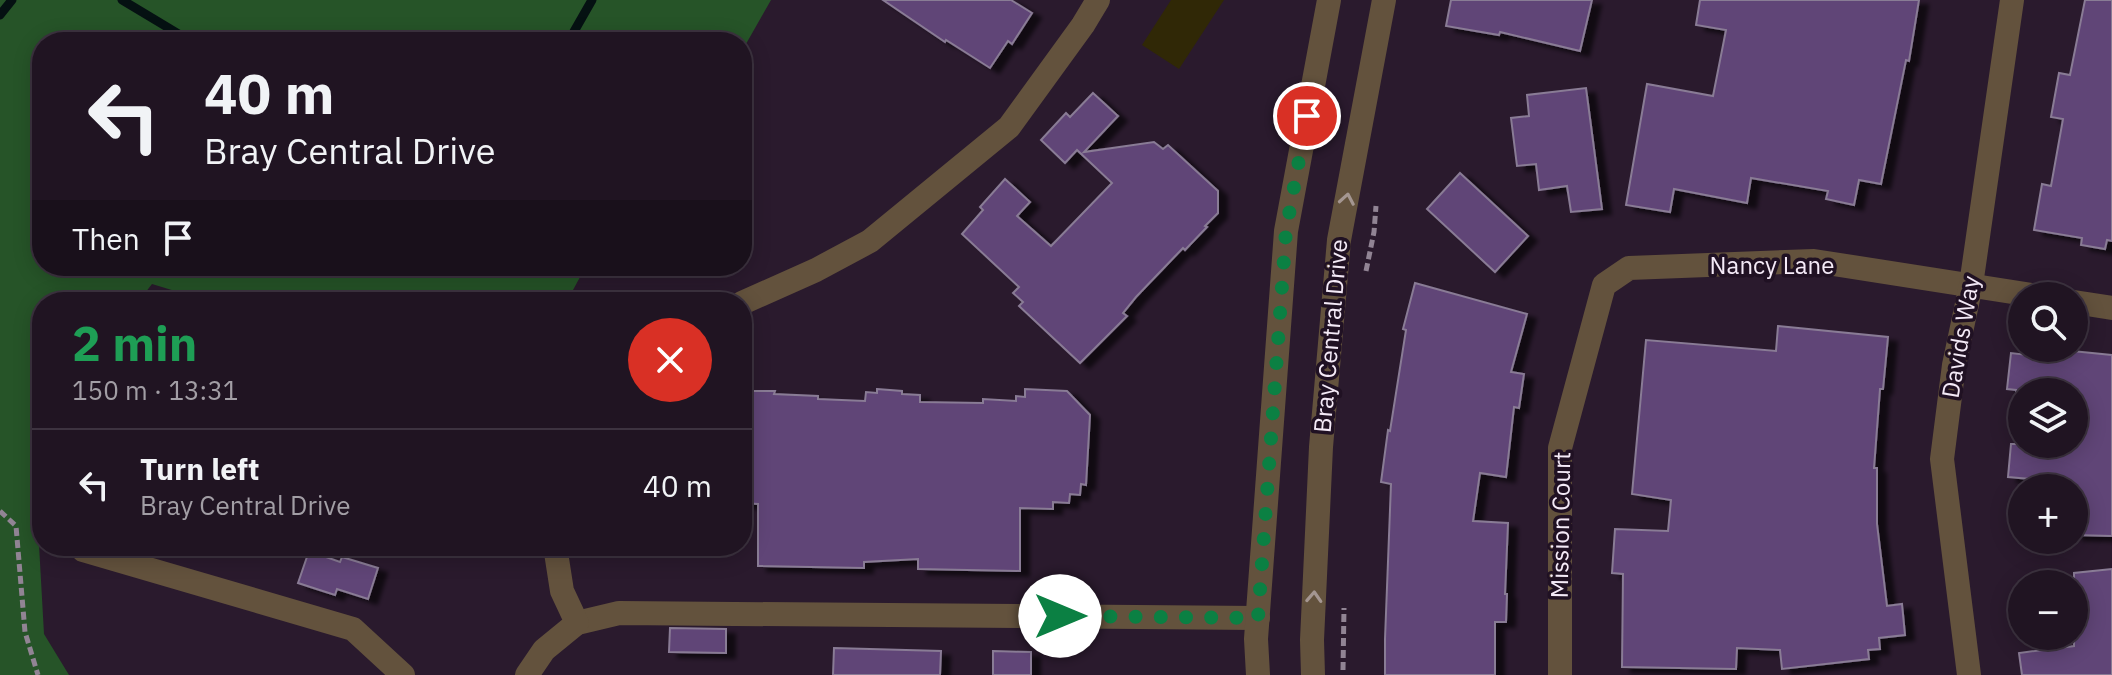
<!DOCTYPE html>
<meta charset="utf-8">
<style>
:root{--surface:#201422;--page:#281d2a;--text:#f1f3f6;--muted:#a29ea5;--line:#3d3340}
body{margin:0;font-family:"IBM Plex Sans",sans-serif;background:var(--page);color:var(--text);height:100vh;display:flex;flex-direction:column;font-size:30px;white-space:nowrap}
*{box-sizing:border-box;margin:0}
p{font-size:26px;color:var(--muted)}
.icon{flex:none;width:44px;height:44px;fill:none;stroke:currentColor;stroke-width:2;stroke-linecap:round;stroke-linejoin:round}
.map{position:relative;flex:1;overflow:hidden}
.drawer{position:absolute;left:32px;top:292px;width:720px;height:264px;display:flex;flex-direction:column;background:var(--surface);border-radius:32px;box-shadow:0 4px 20px #0003,0 0 0 2px var(--line)}
.drawer>*{flex:none}
.guide{position:absolute;left:32px;top:32px;width:720px;height:244px;border-radius:32px;box-shadow:0 4px 20px #0003,0 0 0 2px var(--line);background:#201422;color:var(--text);overflow:hidden}
.buttons{position:absolute;left:2008px;top:282px;display:grid;gap:16px}
.buttons a{display:grid;place-items:center;width:80px;height:80px;border-radius:50%;background:var(--surface);box-shadow:0 4px 20px #0003,0 0 0 2px var(--line);font-size:40px}
.pin{position:absolute;display:grid;place-items:center;width:68px;height:68px;color:#fff;margin:-34px;border:4px solid #fff;border-radius:50%;box-shadow:0 2px 8px #0007}
.me{position:absolute;width:88px;margin:-44px;rotate:90deg;stroke-linejoin:round;filter:drop-shadow(0 0 6px #0008)}
.turn{display:flex;align-items:center;gap:28px;height:168px;padding:0 40px;font-size:36px}
.turn .icon{width:104px;height:104px;stroke-width:2.5}
.turn b{display:block;font-size:56px;line-height:68px}
.then{display:flex;align-items:center;height:76px;padding:0 40px;background:#0003;gap:16px;font-size:30px}
.round{display:grid;place-items:center;flex:none;width:84px;height:84px;border-radius:42px;background:var(--page)}
.summary{display:flex;align-items:center;justify-content:space-between;height:136px;padding:0 40px}
h1{font-size:48px;font-weight:800;line-height:60px;color:#1e9e55}
ul{padding:0;list-style:none}
li{display:flex;align-items:center;gap:24px;height:112px;padding:0 40px;border-top:2px solid var(--line)}
li div{flex:1}
li b{display:block;font-size:30px}
li em{font-style:normal}
.map>svg:first-child{display:block}
</style>
<div class="map">
<svg width="2112" height="675" viewBox="0 0 2112 675">
<defs>
<filter id="shadow"><feDropShadow dx="9" dy="5" stdDeviation="2" flood-color="#0009"/></filter>
</defs>
<rect width="100%" height="100%" fill="#2a1a2d"/>
<polygon fill="#265428" points="0,0 771,0 742,51 742,42 42,42 42,266 586,266 573,290 561,302 211,302 152,284 138,302 42,302 42,459 35,473 44,634 69,675 0,675"/>
<polygon fill="#302806" points="1171,0 1224,0 1179,69 1142,45"/>
<g fill="none" stroke-linecap="round" stroke-linejoin="round">
<g stroke="#051112" stroke-width="9">
<polyline points="122,0 182,36 186,42"/>
<polyline points="0,15 12,0"/>
<polyline points="568,42 592,0"/>
</g>
</g>
<g fill="#604477" stroke="#897b95" stroke-width="2" filter="url(#shadow)">
<polygon points="883,0 1011,0 1032,13 1012,44 1008,41 990,68 946,40 945,42"/>
<polygon points="1451,0 1592,0 1580,51 1500,32 1499,35 1446,26"/>
<polygon points="1700,0 1919,0 1909,61 1906,60 1881,184 1859,180 1854,205 1826,199 1828,191 1751,178 1747,203 1674,189 1670,212 1626,205 1647,84 1713,96 1726,30 1696,25"/>
<polygon points="2085,0 2112,0 2112,241 2107,240 2105,249 2081,245 2082,238 2034,230 2042,184 2051,186 2063,119 2051,117 2059,73 2070,75"/>
<polygon points="1586,88 1602,209 1571,212 1567,186 1539,190 1536,164 1517,166 1511,118 1529,116 1527,95"/>
<polygon points="1093,93 1118,116 1084,152 1154,142 1163,149 1168,145 1218,191 1218,213 1205,226 1207,227 1185,250 1183,248 1136,297 1123,313 1127,316 1080,363 1019,306 1023,302 1013,293 1019,287 962,234 983,210 980,207 1005,179 1030,202 1017,216 1051,246 1112,183 1077,150 1065,163 1041,140 1066,113 1070,117"/>
<polygon points="1460,173 1528,236 1495,272 1427,209"/>
<polygon points="1415,283 1527,314 1511,372 1524,374 1519,408 1514,407 1506,477 1480,473 1473,521 1508,523 1505,594 1507,594 1506,622 1495,622 1495,675 1385,675 1385,639 1391,484 1381,482 1388,430 1390,431 1406,330 1403,329"/>
<polygon points="1778,326 1888,337 1883,389 1880,389 1874,468 1877,468 1877,524 1887,606 1902,604 1905,635 1879,638 1880,649 1868,650 1869,659 1782,669 1780,650 1737,648 1736,669 1622,667 1623,574 1612,573 1615,529 1668,531 1671,500 1632,494 1646,340 1776,351"/>
<polygon points="2062,350 2112,355 2112,536 2074,535 2074,483 2008,477 2011,444 2074,444 2074,392 2016,392 2016,390 2007,389 2011,353 2062,359"/>
<polygon points="877,389 902,391 902,394 920,395 920,402 983,403 983,399 1016,401 1016,396 1025,397 1025,389 1067,391 1090,415 1086,485 1081,484 1080,495 1070,494 1069,503 1053,502 1053,509 1020,508 1020,571 918,569 918,559 864,562 864,568 758,566 758,504 742,503 742,391 775,391 774,394 818,396 818,399 865,401 866,392 877,393"/>
<polygon points="309,551 340,562 342,557 378,568 368,599 337,589 335,595 298,583"/>
<polygon points="2112,569 2112,675 2022,675 2019,653 2074,646 2074,573"/>
<polygon points="670,628 726,629 726,653 669,652"/>
<polygon points="834,648 941,651 940,675 833,675"/>
<polygon points="993,651 1031,652 1031,675 993,675"/>
</g>
<g fill="none" stroke-linecap="round" stroke-linejoin="round">
<g stroke="#918494" stroke-width="5" stroke-dasharray="8 4" stroke-linecap="butt">
<polyline points="1366,271 1374,232 1376,206"/>
<polyline points="0,511 16,526 25,632 38,675"/>
<polyline points="1343,670 1344,608"/>
</g>
<g stroke="#63523d" stroke-width="24">
<polyline points="2074,302 2112,308"/>
<polyline points="742,303 816,270 870,241 1009,127 1083,25 1098,0"/>
<polyline points="83,550 353,629 403,675"/>
<polyline points="577,623 619,613 1258,618"/>
<polyline points="527,675 544,650 577,623 562,591 555,546"/>
<polyline points="1258,675 1256,639 1286,231 1329,0"/>
<polyline points="1313,675 1312,640 1321,447 1339,240 1384,0"/>
<polyline points="1560,675 1560,448 1604,285 1629,268 1814,261 2038,296"/>
<polyline points="1969,675 1942,459 1954,365 1971,285 2012,0"/>
</g>
</g>
<defs><path id="oneway-chevron" d="M-2-3.5L2.5 0L-2 3.5" fill="none" stroke-width="1.6" stroke-linecap="round" stroke-linejoin="round" transform="scale(2)"/></defs>
<g stroke="#a49691">
<use href="#oneway-chevron" transform="translate(1347 199) rotate(-80)"/>
<use href="#oneway-chevron" transform="translate(1314 597) rotate(-87)"/>
</g>
<g fill="none" stroke-linecap="round" stroke-linejoin="round">
<polyline stroke="#0b8043" stroke-width="14" stroke-dasharray="0 25.2" points="1060,616 1258,618 1286,231 1307,116"/>
</g>
<g text-anchor="middle" stroke-width="7" stroke-linejoin="round" paint-order="stroke">
<g font-size="24" fill="#f4eaf7" stroke="#201123">
<text x="1772" y="274">Nancy Lane</text>
<text transform="translate(1331 336) rotate(-85)" y="8">Bray Central Drive</text>
<text transform="translate(1961 337) rotate(-80)" y="8">Davids Way</text>
<text transform="translate(1561 525) rotate(-89)" y="8">Mission Court</text>
</g>
</g>
</svg>
<div class="buttons">
<a><svg class="icon" aria-label="search" viewBox="0 0 24 24"><circle cx="10" cy="10" r="6"/><path d="M15 15l6 6"/></svg></a>
<a><svg class="icon" aria-label="layers" viewBox="0 0 24 24"><path d="M12 4l9 5-9 5-9-5zM3 14l9 5 9-5"/></svg></a>
<a>+</a>
<a>−</a>
</div>
<div class="pin" style="left:1307px;top:116px;background:#d93025"><svg class="icon" aria-label="arrive" viewBox="0 0 24 24"><path d="M6 21V4h12l-3 4 3 4H6"/></svg></div>
<svg class="me" style="left:1060px;top:616px" viewBox="-20 -20 40 40"><circle r="19" fill="#fff"/><path d="M0-13L10 11 0 6-10 11z" fill="#0b8043"/></svg>
<div class="guide">
<div class="turn"><svg class="icon" aria-label="left" viewBox="0 0 24 24"><path d="M17 20v-9H6M10 6l-5 5 5 5"/></svg><div><b>40 m</b>Bray Central Drive</div></div>
<div class="then">Then<svg class="icon" aria-label="arrive" viewBox="0 0 24 24"><path d="M6 21V4h12l-3 4 3 4H6"/></svg></div>
</div>
<section class="drawer">
<div class="summary"><div><h1>2 min</h1><p>150 m · 13:31</p></div><a class="round" style="background:#d93025;color:#fff"><svg class="icon" aria-label="close" viewBox="0 0 24 24"><path d="M6 6l12 12M18 6L6 18"/></svg></a></div>
<ul>
<li><svg class="icon" aria-label="left" viewBox="0 0 24 24"><path d="M17 20v-9H6M10 6l-5 5 5 5"/></svg><div><b>Turn left</b><p>Bray Central Drive</p></div><em>40 m</em></li>
</ul>
</section>
</div>
